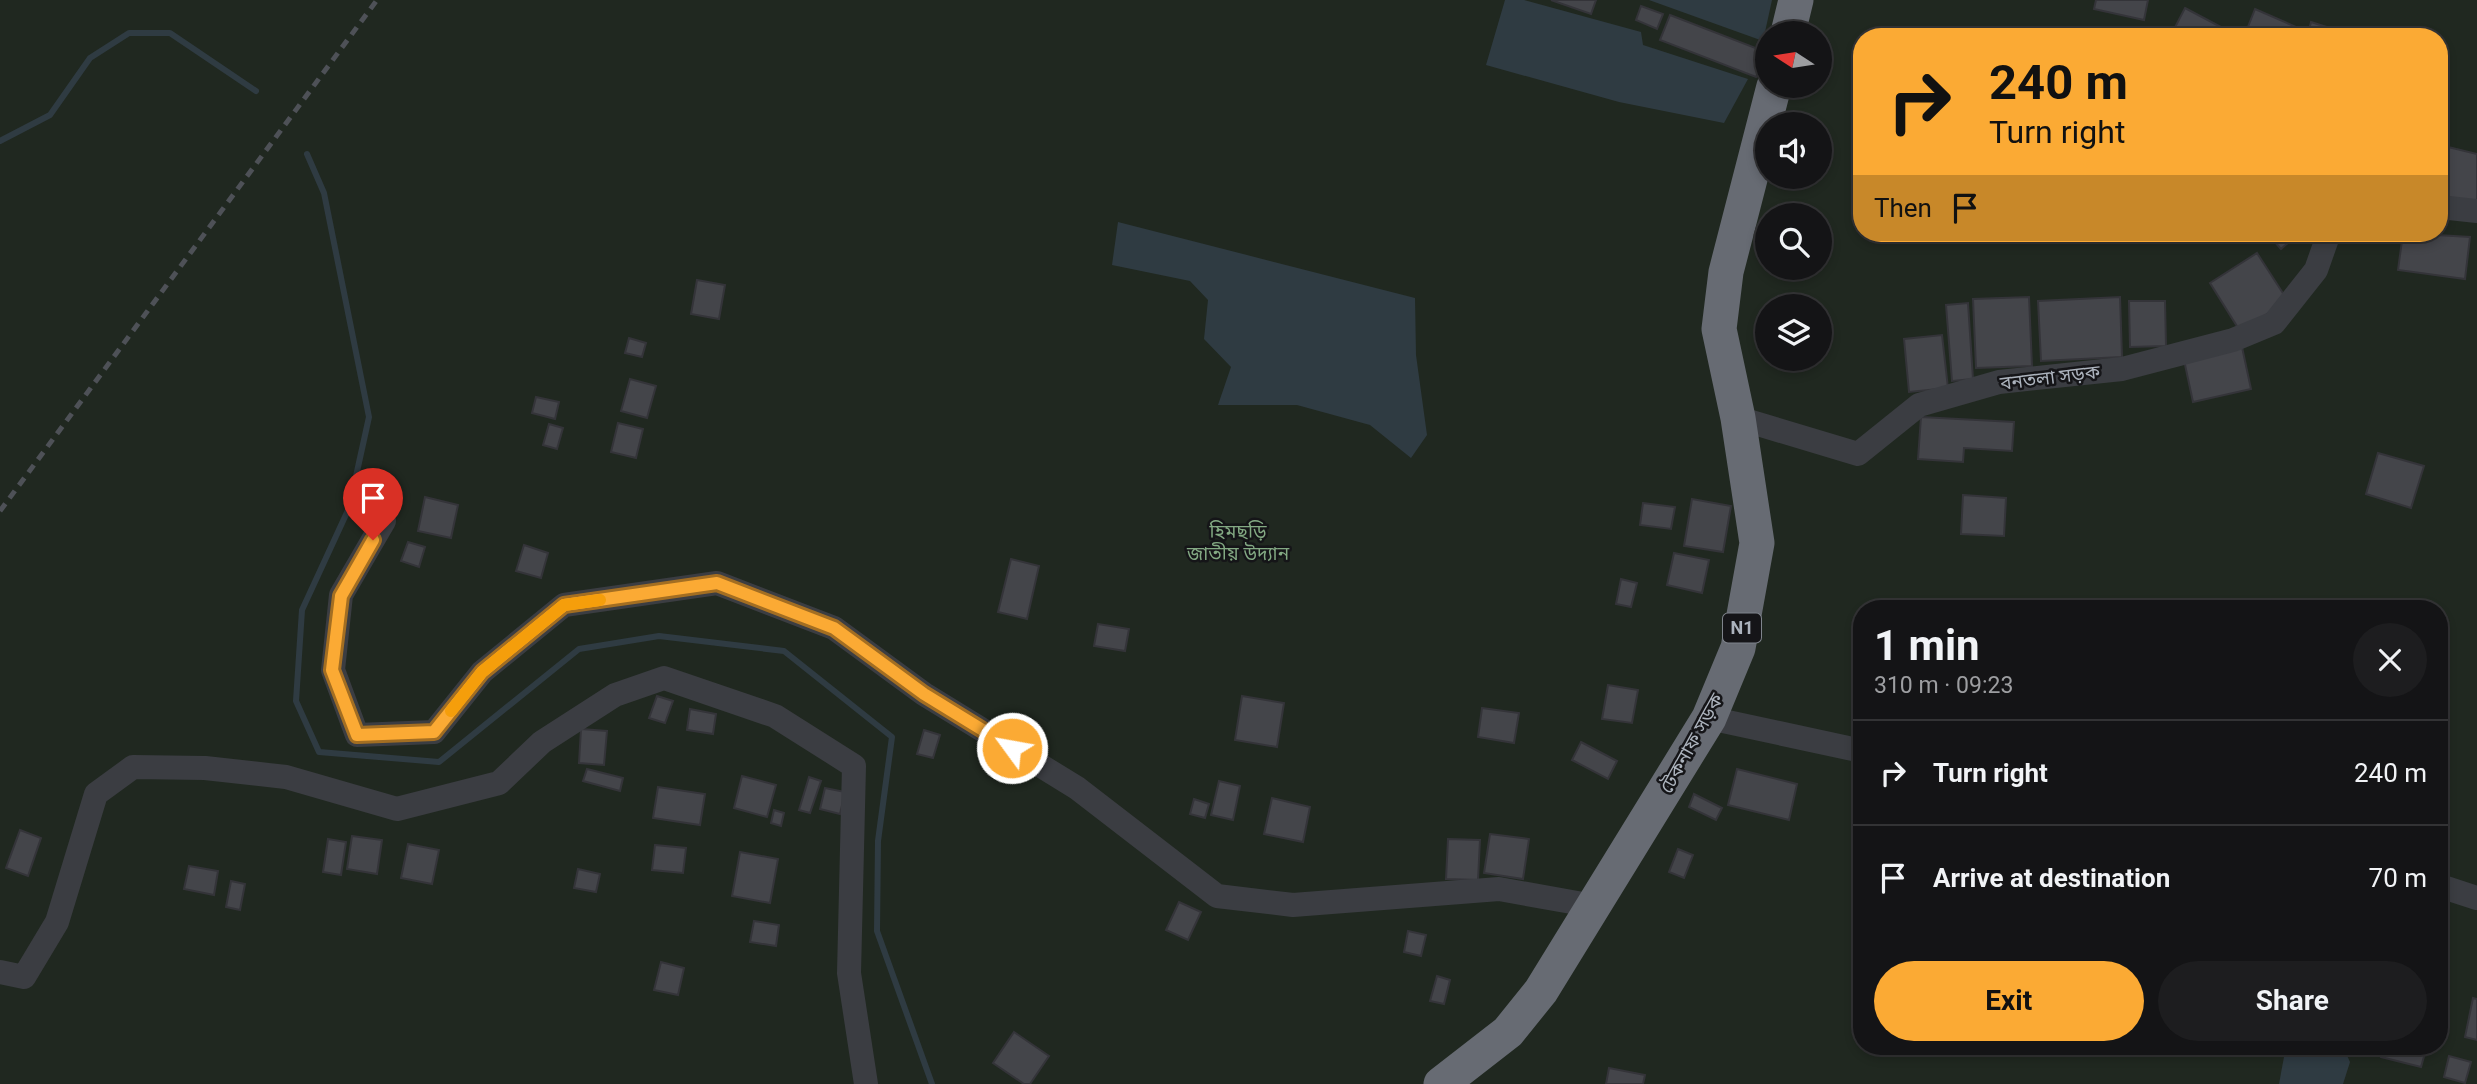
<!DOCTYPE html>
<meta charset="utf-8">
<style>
:root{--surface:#141416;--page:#1d1d1f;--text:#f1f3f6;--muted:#9d9ea1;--line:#333335;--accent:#fbaa34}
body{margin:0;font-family:Roboto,"Noto Sans Bengali",sans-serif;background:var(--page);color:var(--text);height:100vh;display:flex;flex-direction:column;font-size:26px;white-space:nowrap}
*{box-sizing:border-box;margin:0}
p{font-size:23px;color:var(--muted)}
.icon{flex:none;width:38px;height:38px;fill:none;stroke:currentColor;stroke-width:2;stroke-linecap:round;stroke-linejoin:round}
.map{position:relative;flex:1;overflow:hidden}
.side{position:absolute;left:1853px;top:600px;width:595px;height:455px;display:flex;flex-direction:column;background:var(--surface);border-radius:28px;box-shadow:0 4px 10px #0003,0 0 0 2px var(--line)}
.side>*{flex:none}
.guide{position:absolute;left:1853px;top:28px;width:595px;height:214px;border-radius:28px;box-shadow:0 4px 10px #0003,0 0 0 2px var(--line);background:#fbaa34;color:#111;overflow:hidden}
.needle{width:46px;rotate:282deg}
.fabs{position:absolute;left:1755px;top:21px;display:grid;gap:14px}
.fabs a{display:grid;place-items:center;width:77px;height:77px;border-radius:50%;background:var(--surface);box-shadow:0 4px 10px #0003,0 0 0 2px var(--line);font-size:35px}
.pin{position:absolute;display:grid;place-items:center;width:60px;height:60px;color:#fff;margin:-72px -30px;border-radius:50% 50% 50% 0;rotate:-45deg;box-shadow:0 0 7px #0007}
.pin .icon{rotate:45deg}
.me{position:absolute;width:77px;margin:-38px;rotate:302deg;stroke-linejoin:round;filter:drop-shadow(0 0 5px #0008)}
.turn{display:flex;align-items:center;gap:24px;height:147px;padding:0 21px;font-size:32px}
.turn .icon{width:91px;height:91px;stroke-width:2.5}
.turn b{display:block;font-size:49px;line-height:60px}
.then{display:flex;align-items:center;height:66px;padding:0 21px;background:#0003;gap:14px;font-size:26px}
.round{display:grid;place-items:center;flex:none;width:74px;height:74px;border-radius:37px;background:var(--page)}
.overview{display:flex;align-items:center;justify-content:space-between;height:119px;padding:0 21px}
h1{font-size:42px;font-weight:700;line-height:52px}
.primary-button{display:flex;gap:14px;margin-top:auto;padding:14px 21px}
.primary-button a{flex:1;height:80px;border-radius:42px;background:var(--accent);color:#111;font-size:28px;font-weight:700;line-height:80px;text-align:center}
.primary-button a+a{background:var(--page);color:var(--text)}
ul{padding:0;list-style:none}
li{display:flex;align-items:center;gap:21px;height:105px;padding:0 21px;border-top:2px solid var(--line)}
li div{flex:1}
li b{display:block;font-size:26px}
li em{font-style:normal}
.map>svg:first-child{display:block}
</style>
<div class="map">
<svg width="2477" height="1084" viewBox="0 0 2477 1084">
<rect width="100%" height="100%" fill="#1a1a1d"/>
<path fill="#202820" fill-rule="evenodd" d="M0,0H2477V1084H0ZM1768,33H1820V86H1768ZM1862,37H2440V233H1862ZM1768,124H1820V177H1768ZM1768,215H1820V268H1768ZM1768,306H1820V359H1768ZM1862,609H2440V1046H1862Z"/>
<g fill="#2f3b42">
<polygon points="1505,0 1524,0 1641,32 1643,45 1748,79 1724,123 1619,102 1486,65"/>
<polygon points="1649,0 1772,0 1763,41"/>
<polygon points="1118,222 1415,298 1416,355 1427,435 1411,458 1370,425 1297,405 1218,405 1231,367 1204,339 1208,300 1190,281 1112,265"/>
<polygon points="2286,1046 2343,1047 2350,1062 2343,1084 2279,1084"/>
</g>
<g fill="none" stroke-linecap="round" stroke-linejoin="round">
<g stroke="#2f3b42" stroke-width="6">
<polyline points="0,141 50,115 90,58 129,33 170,33 256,91"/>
<polyline points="307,154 324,193 369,417 349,508 302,610 296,701 319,752 439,762 579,649 659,636 784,651 892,737 878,841 877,931 932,1084"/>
</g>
</g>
<g fill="#44454a" stroke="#343439" stroke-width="2">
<polygon points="1551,0 1596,0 1591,14"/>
<polygon points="2096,0 2148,0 2144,20 2094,9"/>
<polygon points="1641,6 1663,14 1657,29 1636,20"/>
<polygon points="2185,8 2238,36 2237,37 2170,37"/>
<polygon points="2255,9 2303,30 2301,37 2244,37"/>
<polygon points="1670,15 1766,52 1756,77 1660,40"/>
<polygon points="2311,22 2358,37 2307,37"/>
<polygon points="2440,145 2477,154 2477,206 2440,197"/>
<polygon points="2267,233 2299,233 2281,249"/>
<polygon points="2403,233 2470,237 2465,279 2398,270"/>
<polygon points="2257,253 2288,301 2240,331 2210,283"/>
<polygon points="697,280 725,285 719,319 691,314"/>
<polygon points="2029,297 2032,366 1976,368 1973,299"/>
<polygon points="2120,297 2122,357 2041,361 2038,301"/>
<polygon points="2129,301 2165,301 2166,346 2130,347"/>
<polygon points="1968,303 1973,379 1952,381 1946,305"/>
<polygon points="1942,335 1948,388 1909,392 1904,339"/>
<polygon points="629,338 646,343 642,357 625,353"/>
<polygon points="2242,347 2251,389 2193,402 2184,360"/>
<polygon points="630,379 656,386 647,418 621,411"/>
<polygon points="536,397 559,402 555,419 532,413"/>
<polygon points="1921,417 2014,422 2012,451 1964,448 1963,462 1918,459"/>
<polygon points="618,423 643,429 636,458 611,452"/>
<polygon points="549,424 563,428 557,449 543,445"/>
<polygon points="2378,453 2424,466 2411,508 2366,494"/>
<polygon points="1963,495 2006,498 2004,536 1961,534"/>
<polygon points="425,497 458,505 451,538 418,531"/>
<polygon points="1692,499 1731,506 1723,552 1684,546"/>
<polygon points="1643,503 1675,507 1671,529 1640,525"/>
<polygon points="408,542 425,547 419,567 401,561"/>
<polygon points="524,545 548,553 541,578 516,571"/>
<polygon points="1674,553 1709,560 1702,593 1667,585"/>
<polygon points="1011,559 1039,566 1027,619 998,612"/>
<polygon points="1621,579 1637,583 1631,607 1616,604"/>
<polygon points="1098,624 1129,629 1125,651 1094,646"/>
<polygon points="1608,685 1638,690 1632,723 1602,719"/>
<polygon points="657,696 673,701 665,723 649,718"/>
<polygon points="1242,696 1284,703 1277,747 1235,740"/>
<polygon points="1482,708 1519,713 1514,743 1478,737"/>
<polygon points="690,709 716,714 713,734 687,730"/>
<polygon points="581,729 607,731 604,765 579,763"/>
<polygon points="924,730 940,735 933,758 917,754"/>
<polygon points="1581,742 1617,761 1608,779 1572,760"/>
<polygon points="587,769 623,778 620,791 583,781"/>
<polygon points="1737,769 1797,784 1789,820 1728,805"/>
<polygon points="742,776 776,785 767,817 734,808"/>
<polygon points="809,777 821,781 810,813 799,810"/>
<polygon points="1219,781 1240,786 1233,820 1211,815"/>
<polygon points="658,787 705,794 700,825 653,818"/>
<polygon points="825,788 845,792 840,814 820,809"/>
<polygon points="1694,794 1722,808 1716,820 1689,807"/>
<polygon points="1272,798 1310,807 1303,842 1264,834"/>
<polygon points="1194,799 1209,804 1205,818 1190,814"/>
<polygon points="774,810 784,813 781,826 771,823"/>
<polygon points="20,830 41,838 28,876 6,868"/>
<polygon points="1490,834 1529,839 1523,879 1484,873"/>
<polygon points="352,836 382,840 377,874 347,869"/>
<polygon points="328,839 346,842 341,875 323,872"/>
<polygon points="1448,839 1480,840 1478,880 1446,879"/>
<polygon points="408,844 439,850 432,884 401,878"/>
<polygon points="655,845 686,848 683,873 652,870"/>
<polygon points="1678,849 1693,855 1684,878 1669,872"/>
<polygon points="740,852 778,859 770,903 732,896"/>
<polygon points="189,866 218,871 214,895 184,889"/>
<polygon points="578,869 600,874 596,892 574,888"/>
<polygon points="231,881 245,884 240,910 226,907"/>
<polygon points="1179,902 1201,912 1188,940 1166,930"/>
<polygon points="754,921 779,925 776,946 750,942"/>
<polygon points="1408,931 1426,935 1421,956 1404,952"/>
<polygon points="661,962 684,968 678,995 654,990"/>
<polygon points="1437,976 1450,980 1444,1004 1430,1001"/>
<polygon points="2473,998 2477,999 2477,1040 2465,1037"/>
<polygon points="1014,1032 1049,1056 1030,1084 1024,1084 993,1063"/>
<polygon points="2384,1046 2427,1046 2421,1067 2381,1057"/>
<polygon points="2449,1056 2471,1062 2465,1083 2444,1077"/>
<polygon points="1609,1068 1645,1075 1643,1084 1606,1084"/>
</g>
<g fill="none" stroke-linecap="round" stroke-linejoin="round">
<g stroke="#3b3d42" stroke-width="24">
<polyline points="2440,207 2477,211"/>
<polyline points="1738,418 1858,454 1919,405 1999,382 2122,369 2233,340 2274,323 2316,270 2329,233"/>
<polyline points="384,521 341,595 333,670 357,735 434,732 482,672 564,605 717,583 834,628 924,694 1077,788 1217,896 1293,905 1499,889 1594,906"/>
<polyline points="1709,718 1862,751"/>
<polyline points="2440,886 2477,898"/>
<polyline points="0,972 24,977 57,922 96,794 133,767 205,768 286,777 397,809 499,783 542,742 615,695 664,678 775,716 854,766 849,973 866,1084"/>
</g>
<g stroke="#676b73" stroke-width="35">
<polyline points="1788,33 1796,0"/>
<polyline points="1441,1084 1508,1032 1541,991 1709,718 1738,648 1757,543 1738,418 1719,329 1726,272 1774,86"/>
</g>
<polyline stroke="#4e5157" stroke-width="5" stroke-dasharray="9 7" stroke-linecap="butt" points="0,511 377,0"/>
</g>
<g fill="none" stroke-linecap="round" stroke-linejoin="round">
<defs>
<polyline id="route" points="373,540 341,596 332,670 357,735 434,732 482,672 564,605 717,583 834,628 924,694 1012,748"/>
</defs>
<use href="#route" stroke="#a36e22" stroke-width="18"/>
<use href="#route" stroke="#fbaa34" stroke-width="12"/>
<polyline stroke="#f59e0b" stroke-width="12" points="451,711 482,672 564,605 600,600"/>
</g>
<g text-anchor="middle" stroke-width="5" stroke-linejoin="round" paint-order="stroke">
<rect fill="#151518" stroke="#7f848c" stroke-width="2" x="1723" y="613.5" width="38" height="29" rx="5"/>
<g font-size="18" font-weight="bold" fill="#acb3bd">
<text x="1742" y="634">N1</text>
</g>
<g font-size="19" fill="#acb3bd" stroke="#151518">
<text transform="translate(2050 377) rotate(-7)" y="7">বনতলা সড়ক</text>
<text transform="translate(1691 743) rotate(-61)" y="7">টেকনাফ সড়ক</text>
</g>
<g font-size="19" fill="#83a983" stroke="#151518">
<text x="1238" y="538">হিমছড়ি<tspan x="1238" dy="22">জাতীয় উদ্যান</tspan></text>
</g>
</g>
</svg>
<div class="fabs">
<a><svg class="needle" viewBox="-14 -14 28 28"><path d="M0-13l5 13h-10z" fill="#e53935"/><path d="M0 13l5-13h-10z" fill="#9d9ea1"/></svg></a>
<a><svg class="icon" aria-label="sound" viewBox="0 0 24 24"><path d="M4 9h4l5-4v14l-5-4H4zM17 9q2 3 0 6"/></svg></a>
<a><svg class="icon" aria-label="search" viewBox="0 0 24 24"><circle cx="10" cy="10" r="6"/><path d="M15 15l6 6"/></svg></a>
<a><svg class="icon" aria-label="layers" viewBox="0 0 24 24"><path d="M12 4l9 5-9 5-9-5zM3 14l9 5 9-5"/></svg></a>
</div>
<div class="pin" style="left:373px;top:540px;background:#d93025"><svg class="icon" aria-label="arrive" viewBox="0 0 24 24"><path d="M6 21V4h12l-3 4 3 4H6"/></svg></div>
<svg class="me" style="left:1012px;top:748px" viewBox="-20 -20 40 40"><circle r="17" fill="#fbaa34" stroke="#fff" stroke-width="3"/><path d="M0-11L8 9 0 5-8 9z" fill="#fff"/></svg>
<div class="guide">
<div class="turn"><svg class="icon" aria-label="right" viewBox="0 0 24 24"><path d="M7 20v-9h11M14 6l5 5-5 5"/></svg><div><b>240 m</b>Turn right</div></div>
<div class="then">Then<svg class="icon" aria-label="arrive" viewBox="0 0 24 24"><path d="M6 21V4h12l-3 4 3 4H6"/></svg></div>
</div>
<section class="side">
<div class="overview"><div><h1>1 min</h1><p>310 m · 09:23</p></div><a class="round"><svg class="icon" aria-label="close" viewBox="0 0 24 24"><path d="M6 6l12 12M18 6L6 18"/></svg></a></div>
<ul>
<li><svg class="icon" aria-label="right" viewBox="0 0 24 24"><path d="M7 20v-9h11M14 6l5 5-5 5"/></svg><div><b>Turn right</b></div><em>240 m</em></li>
<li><svg class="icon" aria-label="arrive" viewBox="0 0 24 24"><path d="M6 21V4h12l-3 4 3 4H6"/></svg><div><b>Arrive at destination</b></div><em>70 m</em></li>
</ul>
<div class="primary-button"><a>Exit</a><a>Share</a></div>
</section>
</div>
